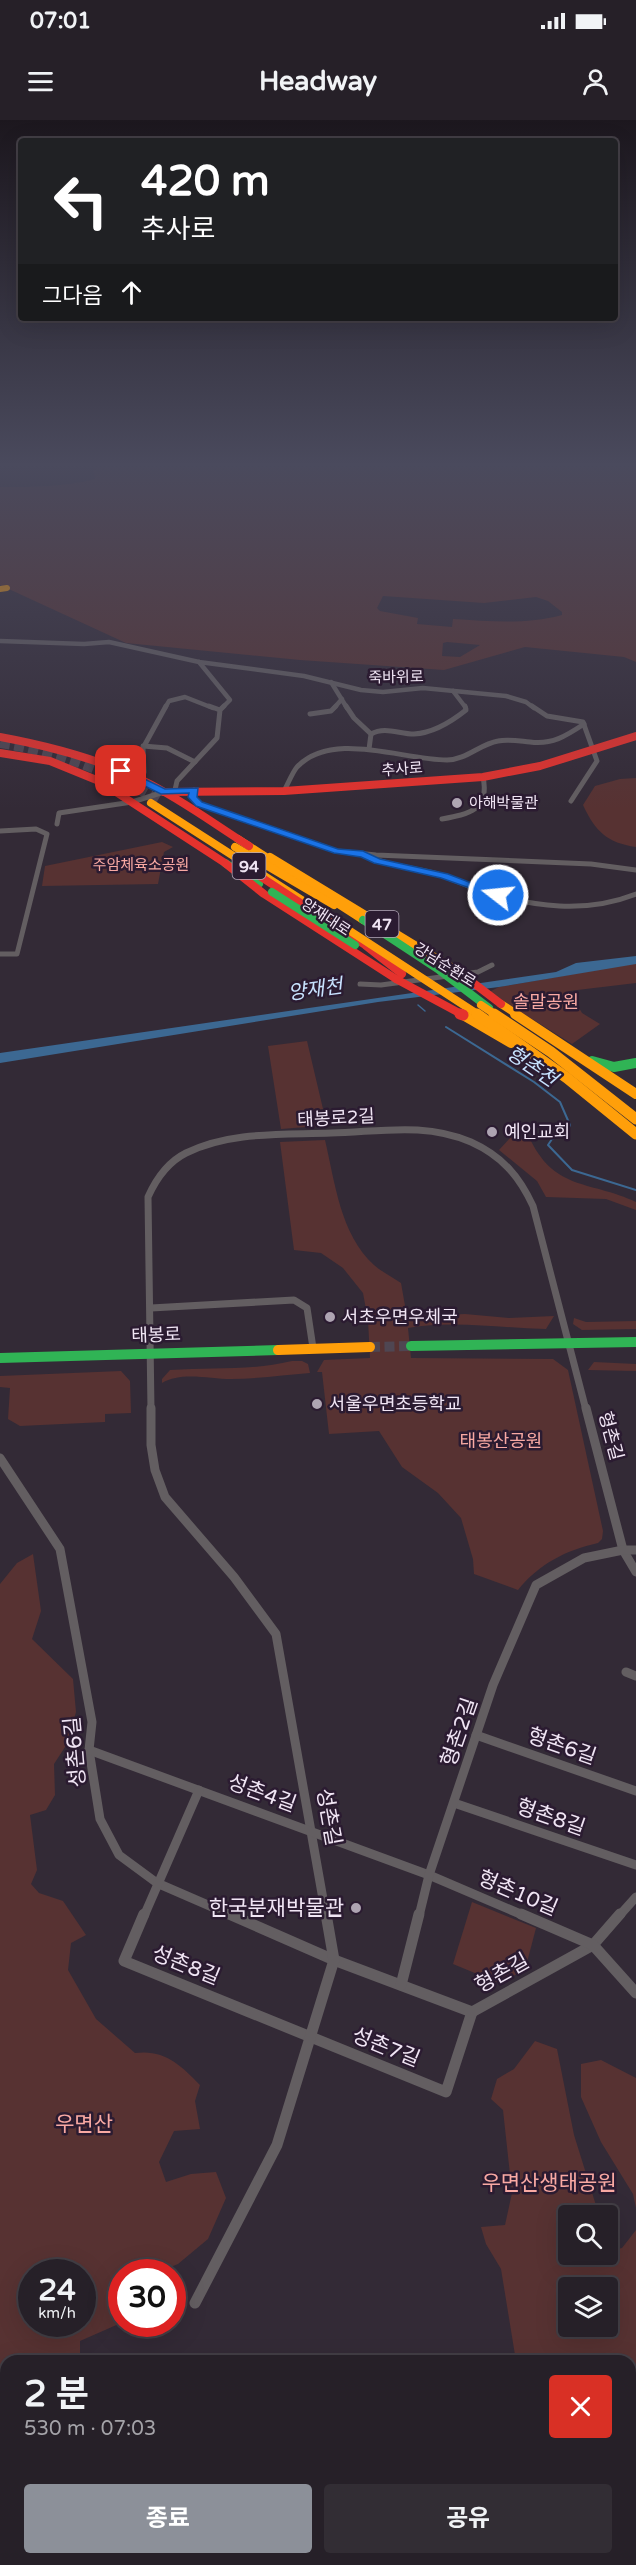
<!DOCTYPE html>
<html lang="ko">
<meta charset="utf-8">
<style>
:root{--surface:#262028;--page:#322d34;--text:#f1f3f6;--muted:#a4a3a8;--line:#423e45;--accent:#8c9099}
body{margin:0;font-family:"Varela Round","Noto Sans KR",sans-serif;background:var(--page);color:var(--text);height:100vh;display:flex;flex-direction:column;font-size:22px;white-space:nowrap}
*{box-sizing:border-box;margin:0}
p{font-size:20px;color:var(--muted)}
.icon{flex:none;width:33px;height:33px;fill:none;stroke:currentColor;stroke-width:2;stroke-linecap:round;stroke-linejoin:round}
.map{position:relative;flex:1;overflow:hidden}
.details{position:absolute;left:0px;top:2235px;width:636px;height:210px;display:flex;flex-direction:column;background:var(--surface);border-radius:18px 18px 0 0;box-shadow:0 6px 24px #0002,0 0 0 2px var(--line)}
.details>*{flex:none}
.guide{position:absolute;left:18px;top:18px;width:600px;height:183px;border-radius:6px;box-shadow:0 6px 24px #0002,0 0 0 2px var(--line);background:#202124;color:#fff;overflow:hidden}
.buttons{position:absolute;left:558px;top:2085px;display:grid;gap:12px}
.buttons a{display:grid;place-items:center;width:60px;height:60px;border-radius:6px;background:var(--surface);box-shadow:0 6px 24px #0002,0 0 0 2px var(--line);font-size:30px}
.speed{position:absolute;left:18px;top:2139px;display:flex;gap:12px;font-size:30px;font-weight:700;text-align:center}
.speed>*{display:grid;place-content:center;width:78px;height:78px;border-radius:50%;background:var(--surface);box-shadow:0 6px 24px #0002,0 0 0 2px var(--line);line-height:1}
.speed small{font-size:15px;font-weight:400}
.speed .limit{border:9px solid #d22;background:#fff;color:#111}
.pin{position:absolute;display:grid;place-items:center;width:51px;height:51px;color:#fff;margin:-26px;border-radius:12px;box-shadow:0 3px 9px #0006}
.me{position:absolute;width:66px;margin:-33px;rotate:286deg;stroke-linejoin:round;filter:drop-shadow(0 0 4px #0008)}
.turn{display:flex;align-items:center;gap:21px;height:126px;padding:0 24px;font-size:27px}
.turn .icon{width:78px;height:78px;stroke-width:2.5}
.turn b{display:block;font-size:42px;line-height:51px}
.then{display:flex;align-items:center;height:57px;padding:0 24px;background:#0003;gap:12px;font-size:22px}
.round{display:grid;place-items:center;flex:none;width:63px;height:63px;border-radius:6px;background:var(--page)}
.head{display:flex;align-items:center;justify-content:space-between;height:102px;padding:0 24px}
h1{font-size:36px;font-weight:700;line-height:45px}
.primary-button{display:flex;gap:12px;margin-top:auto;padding:12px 24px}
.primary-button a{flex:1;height:69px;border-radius:6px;background:var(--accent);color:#fff;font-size:24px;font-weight:700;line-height:69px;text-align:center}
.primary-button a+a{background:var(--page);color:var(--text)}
.status{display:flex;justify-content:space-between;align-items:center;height:42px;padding:0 30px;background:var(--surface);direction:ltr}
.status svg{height:16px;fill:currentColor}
header{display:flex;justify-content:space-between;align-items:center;height:78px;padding:0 24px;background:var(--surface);font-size:27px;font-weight:700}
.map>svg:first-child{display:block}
</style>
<div class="status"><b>07:01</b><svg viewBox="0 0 49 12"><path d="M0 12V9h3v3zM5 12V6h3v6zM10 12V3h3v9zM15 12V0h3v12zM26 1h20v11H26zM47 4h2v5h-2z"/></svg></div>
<header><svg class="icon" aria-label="menu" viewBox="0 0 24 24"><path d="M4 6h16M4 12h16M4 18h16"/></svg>Headway<svg class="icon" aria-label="person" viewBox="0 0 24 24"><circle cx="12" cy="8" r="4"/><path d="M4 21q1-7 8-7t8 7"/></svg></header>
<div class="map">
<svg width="636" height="2445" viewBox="0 0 636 2445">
<rect width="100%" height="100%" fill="#332a36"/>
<g fill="#573232" fill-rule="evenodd">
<path d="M93,347H636V542L624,537L525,527L444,550L300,540L126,523L0,465V367C33,367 63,367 95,359ZM383,476L484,483L536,477L548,481L562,492V495C526,505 489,501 453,499L452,507L417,504L418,498L380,491L377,488ZM447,522L480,525L460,537L442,536L443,523Z"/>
<path d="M636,658V727C607,723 595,711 583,685L595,666L620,659Z"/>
<polygon points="162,722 173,727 164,732 158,764 42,766 45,746"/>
<polygon points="636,843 636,863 569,871 582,893 600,904 572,924 489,872 499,867"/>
<polygon points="307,921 323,989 317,990 319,1006 281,1009 268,926"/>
<path d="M511,1017L531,1021C556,1071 592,1061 636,1082V1090L606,1079L546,1077L537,1061L499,1030Z"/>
<path d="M325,1020C335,1062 340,1114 374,1145C382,1152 392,1157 401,1163L407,1197L465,1194L509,1198L554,1196L546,1209C500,1208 454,1200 408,1208L411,1238L553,1239L568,1250L603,1411L602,1419L598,1423C566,1430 539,1444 518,1470L474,1454L473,1439L461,1398L438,1373L402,1347L379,1311L329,1314L322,1252H317L324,1240L370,1238L368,1200L363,1173L343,1148L321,1133L294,1130L280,1022Z"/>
<polygon points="574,1198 586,1202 636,1201 636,1209 582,1210 573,1204"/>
<path d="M292,1241H302L308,1244L310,1253C284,1255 257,1259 231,1259C210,1259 181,1251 162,1263V1259L170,1250C212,1247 250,1251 292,1241Z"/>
<polygon points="594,1242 636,1244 636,1251 588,1250"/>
<polygon points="121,1251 130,1261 131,1293 105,1294 105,1302 20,1306 8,1299 10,1268 0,1267 0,1256"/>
<path d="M33,1434L41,1491L32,1519L73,1559L76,1592L67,1624L54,1644L55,1675L46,1690L30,1695L37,1750L31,1764L39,1773L63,1781L86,1815L71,1823L68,1850L96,1899L135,1933C164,1929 181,1945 200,1965L195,1981L200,2009L174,2011L159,2042L166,2062L191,2054L216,2052L226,2078L208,2119L178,2144L158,2152H122L121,2203L80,2221V2241H6V2439H330L343,2445H0V1464L17,1443ZM32,2152H82V2204H32Z"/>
<polygon points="472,1782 536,1808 525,1850 499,1863 453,1844"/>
<path d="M535,1921L557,1929L574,2015L599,2095L568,2096V2134H608V2126L609,2131L622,2128L636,2110V2445L585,2444L581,2439H630V2241H516L501,2149L486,2124L481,2107L505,2105L512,2073L503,1990L491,1979L497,1959L514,1949ZM568,2168H608V2206H568Z"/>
<polygon points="601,1940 636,1958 636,2088 633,2074 601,2022 581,1977 581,1944"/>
</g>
<polygon fill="#3c6892" points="636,836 636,844 499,867 378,882 0,943 0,933 556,852 576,843"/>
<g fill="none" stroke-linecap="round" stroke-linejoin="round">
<polyline stroke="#3c6892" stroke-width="1.5" points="418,885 425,891"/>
<polyline stroke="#3c6892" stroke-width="2" points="446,907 534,962 560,982 570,1005 567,1012 552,1019 548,1025 572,1050 636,1070"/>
<polyline stroke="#4f4652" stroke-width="10" stroke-dasharray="10 4.5" stroke-linecap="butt" points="370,1227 411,1226"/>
<path stroke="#4f4652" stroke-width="10" stroke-dasharray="10 4.5" stroke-linecap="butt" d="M0,623C57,632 108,651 158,680"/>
<g stroke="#635e61" stroke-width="4.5">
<polyline points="0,521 84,524 109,522 199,542 304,556 361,570 383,572 423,568 506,576 526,582 534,588"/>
<polyline points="199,542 230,580 222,588"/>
<polyline points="331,562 347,588"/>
<polyline points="453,571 466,588"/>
<polyline points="165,588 169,581 185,577 213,588"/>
<polyline points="334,588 342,579"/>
</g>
<g stroke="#635e61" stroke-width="5">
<polyline points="209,586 220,590"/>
<polyline points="346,586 354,598 371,614 369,629"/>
<polyline points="532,586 547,596 583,602 597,641 571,681"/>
<polyline points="310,594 331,591 336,586"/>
<path d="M371,614C385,606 399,614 414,614C433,613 451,602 466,590L465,586"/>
<polyline points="143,626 167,628 195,642"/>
<polyline points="142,661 144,652 143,628 166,586"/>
<polyline points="175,670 177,661 217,618 220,590 224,586"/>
<polyline points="194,670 193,677 199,684 337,731 376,735 591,744 636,750"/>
<path d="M284,671C288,664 292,653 297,647C333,610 402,640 447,640C466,640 480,624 498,621C508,619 519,621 530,622C552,625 566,616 584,604"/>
<path d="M442,699C469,694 490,690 483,657"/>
<polyline points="57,704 59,693 132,682 164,672"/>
<polyline points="0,711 36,709 47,714 17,834 0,834"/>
<path d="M367,736C389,746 411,747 434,753C451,758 466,766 482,771C534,787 585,794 636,774"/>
<polyline points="360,864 381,865 478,852 492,845"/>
</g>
<g stroke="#635e61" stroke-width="7">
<polyline points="151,1188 294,1180 307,1188 313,1228"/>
<path d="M151,1290L148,1077C156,1059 168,1042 186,1033C230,1011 283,1015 331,1013C379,1012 424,1002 471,1022C502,1036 519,1056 533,1086L586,1290"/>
</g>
<g stroke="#635e61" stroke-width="9">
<polyline points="151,1288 151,1325 155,1350 165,1377 234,1457 276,1514 326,1796"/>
<polyline points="586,1288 623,1430 636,1452"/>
<polyline points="0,1338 60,1429 92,1602 89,1630 100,1699 119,1735 157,1763 233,1796"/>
<polyline points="626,1552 636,1556"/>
<polyline points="476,1615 636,1671"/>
<polyline points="89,1630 429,1755 525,1796"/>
<polyline points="454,1683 636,1745"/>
<polyline points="144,1796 199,1670"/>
<polyline points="419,1796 429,1755 493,1565 536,1465 584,1438 623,1430 636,1430"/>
<polyline points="619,1796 636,1777"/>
</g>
<g stroke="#635e61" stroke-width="11">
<polyline points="144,1794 124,1841 446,1972 472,1892"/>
<polyline points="229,1794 334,1840 472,1892 593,1825 620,1794"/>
<polyline points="521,1794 593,1825 636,1873"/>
<polyline points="401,1865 419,1794"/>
<polyline points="195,2183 277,2025 334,1840 326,1794"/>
</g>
<polyline stroke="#30b455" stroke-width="8" points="225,743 259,764"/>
<g stroke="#30b455" stroke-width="10">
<polyline points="592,941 614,947 636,943"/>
<polyline points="411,1226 636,1222"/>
<polyline points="0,1238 278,1230"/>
</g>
<polyline stroke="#ff9f0a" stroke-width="6" points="0,469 7,468"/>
<g stroke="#ff9f0a" stroke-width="8">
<polyline points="151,683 347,809"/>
<polyline points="238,719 363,800"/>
<polyline points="235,727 334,785"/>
<polyline points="270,737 459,852"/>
<polyline points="501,884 518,895"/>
</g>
<g stroke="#ff9f0a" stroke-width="10">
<polyline points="515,894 636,974"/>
<polyline points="463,895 511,923"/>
<polyline points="278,1230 370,1227"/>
</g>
<g stroke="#e5322d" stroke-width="8">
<path d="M0,617C49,626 99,639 144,661C181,679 214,704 249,726"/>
<polyline points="0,633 50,641 99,661 225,743 264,774 396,859"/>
<polyline points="164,672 284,671 483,657 540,646 636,616"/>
<polyline points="261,757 365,825 402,854"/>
</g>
<g stroke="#30b455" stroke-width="8">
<polyline points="272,772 355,825"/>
<polyline points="363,800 439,850 489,888"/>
</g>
<g stroke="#ff9f0a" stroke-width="8">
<polyline points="347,809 479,895"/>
<polyline points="481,885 496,895"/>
</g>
<g stroke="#ff9f0a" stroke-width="11">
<polyline points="477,894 567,958 636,1014"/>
<polyline points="494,894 551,932 636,999"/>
</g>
<g stroke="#e5322d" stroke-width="8">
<polyline points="459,852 501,884"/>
<polyline points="396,859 463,895"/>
</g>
<polyline stroke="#e5322d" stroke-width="11" points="460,894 463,895"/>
</g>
<linearGradient id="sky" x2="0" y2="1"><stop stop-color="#1c171e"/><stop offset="0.5" stop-color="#4a4a5d"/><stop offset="1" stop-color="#4a4a5d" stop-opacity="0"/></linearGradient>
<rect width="636" height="689" fill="url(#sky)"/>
<polygon fill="#1a73e8" stroke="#114b97" stroke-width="1.5" points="118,649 124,649 165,669 198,668 197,677 202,682 338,729 363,731 380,739 448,754 503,775 498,778 441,758 374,743 361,737 334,733 196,686 188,677 189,673 161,674 118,653"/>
<g fill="#aea4b2" stroke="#2b1b31" stroke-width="2">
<circle cx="457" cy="683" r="6"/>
<circle cx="492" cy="1012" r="6"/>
<circle cx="330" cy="1197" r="6"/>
<circle cx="317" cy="1284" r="6"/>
<circle cx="356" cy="1788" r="6"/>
</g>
<g text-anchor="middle" stroke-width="5" stroke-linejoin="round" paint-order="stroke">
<g font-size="15" fill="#f0e5f4" stroke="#2b1b31">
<text transform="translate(396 557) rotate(-1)" y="5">죽바위로</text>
<text transform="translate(402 649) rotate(-4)" y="5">추사로</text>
<text transform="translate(326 797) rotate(33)" y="5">양재대로</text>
<text transform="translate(445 845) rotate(32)" y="5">강남순환로</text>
</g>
<g font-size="15" fill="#f0e5f4" stroke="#2b1b31" text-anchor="start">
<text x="469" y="688">아해박물관</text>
</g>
<g font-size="15" fill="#f9a9a3" stroke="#2b1b31">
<text x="141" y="750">주암체육소공원</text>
</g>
<g fill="#2b1b31" stroke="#b5a8ba" stroke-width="1.5">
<rect x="232.5" y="733" width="33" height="26" rx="4.5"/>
<rect x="365.5" y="791" width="33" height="26" rx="4.5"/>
</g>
<g font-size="16" font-weight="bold" fill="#f0e5f4">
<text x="249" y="752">94</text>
<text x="382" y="810">47</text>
</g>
<g font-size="18" fill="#f9a9a3" stroke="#2b1b31">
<text x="546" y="888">솔말공원</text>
<text x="501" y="1327">태봉산공원</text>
</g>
<g font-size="18" fill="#f0e5f4" stroke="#2b1b31">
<text transform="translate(336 998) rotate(-3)" y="6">태봉로2길</text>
<text transform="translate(156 1215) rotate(-2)" y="6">태봉로</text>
<text transform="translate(611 1316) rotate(75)" y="6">형촌길</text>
</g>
<g font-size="18" fill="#f0e5f4" stroke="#2b1b31" text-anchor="start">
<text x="504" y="1018">예인교회</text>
<text x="342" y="1203">서초우면우체국</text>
<text x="329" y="1290">서울우면초등학교</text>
</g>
<g font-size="20" font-style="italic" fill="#c8e3ff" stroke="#2b1b31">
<text transform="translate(315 869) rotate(-8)" y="7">양재천</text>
<text transform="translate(532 946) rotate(34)" y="7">형촌천</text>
</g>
<g font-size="21" fill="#f0e5f4" stroke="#2b1b31">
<text transform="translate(459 1612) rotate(-71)" y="7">형촌2길</text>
<text transform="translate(562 1626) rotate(19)" y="7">형촌6길</text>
<text transform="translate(75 1632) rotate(-95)" y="7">성촌6길</text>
<text transform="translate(262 1673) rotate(20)" y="7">성촌4길</text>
<text transform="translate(329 1697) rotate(80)" y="7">성촌길</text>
<text transform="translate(551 1697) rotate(19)" y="7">형촌8길</text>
<text transform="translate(518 1773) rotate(23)" y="7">형촌10길</text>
<text transform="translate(186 1845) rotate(22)" y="7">성촌8길</text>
<text transform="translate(502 1853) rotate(-29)" y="7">형촌길</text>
<text transform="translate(386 1927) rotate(22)" y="7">성촌7길</text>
</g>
<g font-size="21" fill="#f0e5f4" stroke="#2b1b31" text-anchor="end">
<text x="344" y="1795">한국분재박물관</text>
</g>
<g font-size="21" fill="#f9a9a3" stroke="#2b1b31">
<text x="84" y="2011">우면산</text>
<text x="549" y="2070">우면산생태공원</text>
</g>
</g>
</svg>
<div class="buttons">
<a><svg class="icon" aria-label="search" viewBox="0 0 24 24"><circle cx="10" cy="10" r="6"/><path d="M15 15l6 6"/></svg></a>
<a><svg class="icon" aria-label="layers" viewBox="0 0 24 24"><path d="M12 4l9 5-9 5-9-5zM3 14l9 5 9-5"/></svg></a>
</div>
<div class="speed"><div>24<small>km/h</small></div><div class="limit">30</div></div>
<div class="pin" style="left:121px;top:651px;background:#d93025"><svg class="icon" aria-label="arrive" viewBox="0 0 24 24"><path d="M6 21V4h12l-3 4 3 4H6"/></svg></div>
<svg class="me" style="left:498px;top:775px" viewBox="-20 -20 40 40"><circle r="17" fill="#1a73e8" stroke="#fff" stroke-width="3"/><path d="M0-11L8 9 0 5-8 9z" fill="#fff"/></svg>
<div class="guide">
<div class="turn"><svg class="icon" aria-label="left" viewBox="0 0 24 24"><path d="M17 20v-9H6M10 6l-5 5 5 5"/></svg><div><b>420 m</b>추사로</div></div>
<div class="then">그다음<svg class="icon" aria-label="ahead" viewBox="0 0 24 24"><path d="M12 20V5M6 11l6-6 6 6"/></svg></div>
</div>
<section class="details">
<div class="head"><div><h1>2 분</h1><p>530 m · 07:03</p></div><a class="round" style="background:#d93025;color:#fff"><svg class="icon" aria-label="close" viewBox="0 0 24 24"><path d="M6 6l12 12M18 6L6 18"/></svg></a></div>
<div class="primary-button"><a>종료</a><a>공유</a></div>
</section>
</div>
